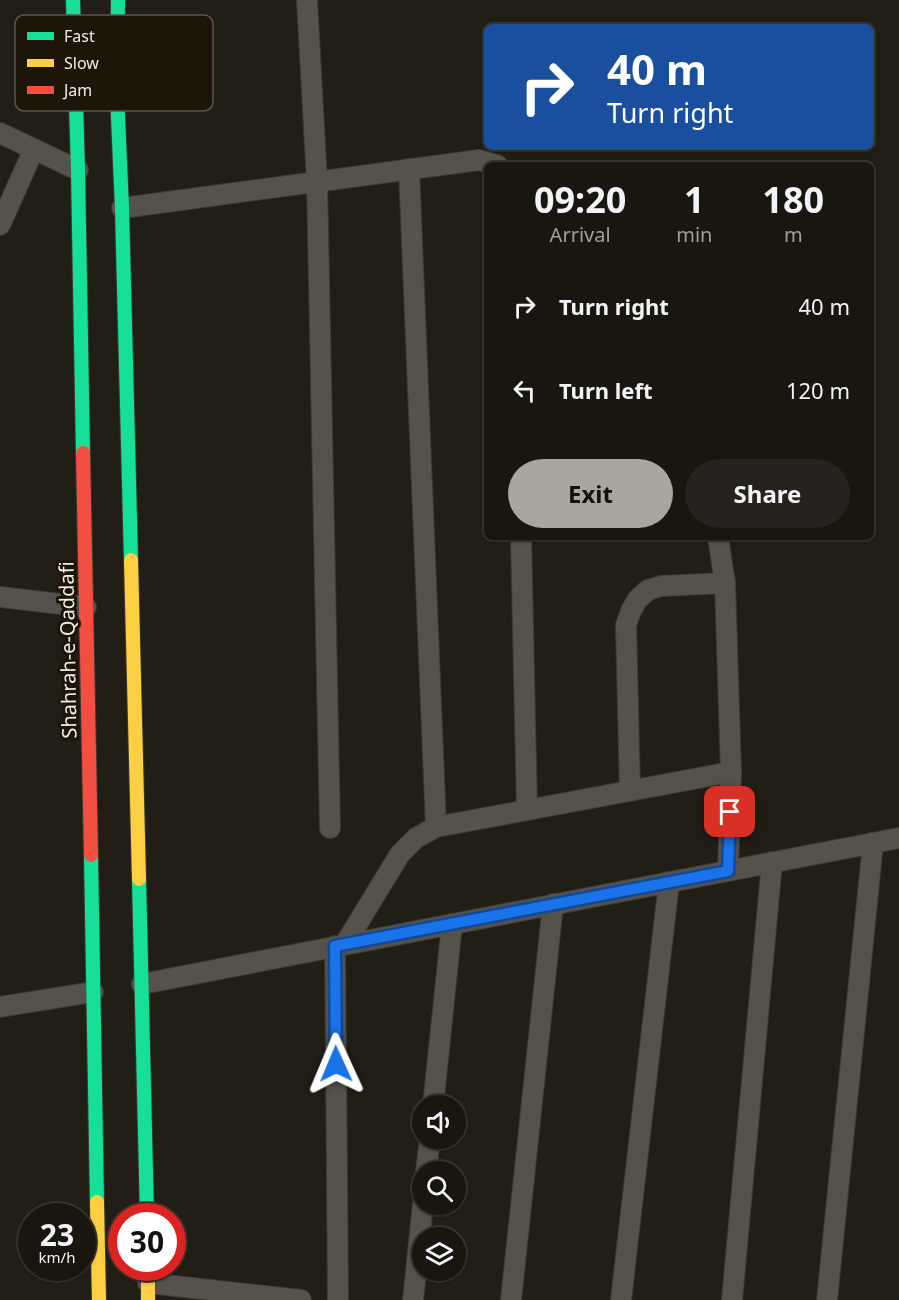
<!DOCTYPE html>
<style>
:root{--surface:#191610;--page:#26231e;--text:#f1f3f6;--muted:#9f9f9f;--line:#373530;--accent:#aaa59d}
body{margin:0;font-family:"Noto Sans",sans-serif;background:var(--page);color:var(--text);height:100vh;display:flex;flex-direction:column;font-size:22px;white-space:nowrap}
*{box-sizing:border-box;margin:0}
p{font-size:20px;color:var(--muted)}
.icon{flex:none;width:33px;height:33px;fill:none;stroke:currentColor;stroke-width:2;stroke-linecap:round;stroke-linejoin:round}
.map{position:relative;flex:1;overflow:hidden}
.details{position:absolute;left:484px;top:162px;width:390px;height:378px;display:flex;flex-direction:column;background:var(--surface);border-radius:9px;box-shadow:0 2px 4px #0004,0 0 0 2px var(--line)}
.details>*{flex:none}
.banner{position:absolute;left:484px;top:24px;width:390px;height:126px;border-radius:9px;box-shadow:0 2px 4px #0004,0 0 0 2px var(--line);background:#1a4fa0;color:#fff;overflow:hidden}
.fabs{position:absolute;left:412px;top:1095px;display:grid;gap:12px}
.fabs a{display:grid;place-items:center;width:54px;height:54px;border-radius:50%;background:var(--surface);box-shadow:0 2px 4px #0004,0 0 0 2px var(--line);font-size:30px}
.speed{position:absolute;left:18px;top:1203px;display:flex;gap:12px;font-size:30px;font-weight:700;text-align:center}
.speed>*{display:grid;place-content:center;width:78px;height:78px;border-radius:50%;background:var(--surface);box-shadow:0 2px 4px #0004,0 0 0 2px var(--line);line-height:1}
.speed small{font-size:15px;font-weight:400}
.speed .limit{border:9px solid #d22;background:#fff;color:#111}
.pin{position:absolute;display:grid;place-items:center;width:51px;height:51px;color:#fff;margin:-26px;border-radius:12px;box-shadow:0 3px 9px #0006}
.me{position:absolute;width:66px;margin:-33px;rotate:359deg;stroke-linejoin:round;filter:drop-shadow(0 0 4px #0008)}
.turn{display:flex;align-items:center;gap:21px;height:126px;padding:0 24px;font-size:27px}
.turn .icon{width:78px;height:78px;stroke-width:2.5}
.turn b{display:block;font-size:42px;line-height:51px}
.eta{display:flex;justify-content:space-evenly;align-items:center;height:102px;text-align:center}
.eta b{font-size:36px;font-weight:700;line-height:42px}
.button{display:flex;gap:12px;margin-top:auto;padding:12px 24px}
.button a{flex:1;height:69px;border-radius:36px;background:var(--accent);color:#111;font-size:24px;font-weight:700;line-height:69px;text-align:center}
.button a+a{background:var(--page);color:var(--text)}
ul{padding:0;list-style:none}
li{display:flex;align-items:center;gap:18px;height:84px;padding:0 24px}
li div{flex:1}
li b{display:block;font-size:22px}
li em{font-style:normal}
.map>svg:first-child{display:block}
</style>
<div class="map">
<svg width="899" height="1300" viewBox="0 0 899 1300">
<rect width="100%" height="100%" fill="#211e16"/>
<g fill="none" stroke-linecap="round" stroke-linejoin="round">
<defs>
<g id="street">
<polyline points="307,0 317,182 330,828"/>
<polyline points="0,133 78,170"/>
<polyline points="409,169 436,827"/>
<polyline points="122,208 479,160 497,165"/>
<polyline points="0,225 34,149"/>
<polyline points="521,537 527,810"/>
<polyline points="718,537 725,583 731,772 728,871"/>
<polyline points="0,597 86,607"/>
<polyline points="630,791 626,625 631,611 637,600 648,590 661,586 725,583"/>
<polyline points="345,944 400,854 416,838 436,827 731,772"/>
<polyline points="335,946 338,1300"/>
<polyline points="142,984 899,838"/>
<polyline points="0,1007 93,992"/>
<polyline points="433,1106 452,924"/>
<polyline points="426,1172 430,1138"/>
<polyline points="148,1283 301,1300"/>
<polyline points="413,1300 423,1204"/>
<polyline points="511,1300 553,904"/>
<polyline points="621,1300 669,882"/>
<polyline points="732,1300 772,862"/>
<polyline points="827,1300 873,843"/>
</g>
<g id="fast">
<polyline points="73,0 78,170 83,453"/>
<polyline points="118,0 117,94 122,208 131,560"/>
<polyline points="91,855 97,1202"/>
<polyline points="139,879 147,1216"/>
</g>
<g id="slow">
<polyline points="131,560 139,879"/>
<polyline points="97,1202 99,1300"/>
<polyline points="148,1268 148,1300"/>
</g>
<polyline id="jam" points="83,453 91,855"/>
</defs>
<use href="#street" stroke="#3c3a34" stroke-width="22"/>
<use href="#fast" stroke="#3c3a34" stroke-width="16"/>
<use href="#slow" stroke="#3c3a34" stroke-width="16"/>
<use href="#jam" stroke="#3c3a34" stroke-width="16"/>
<use href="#street" stroke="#55524c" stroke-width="20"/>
<use href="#fast" stroke="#16e098" stroke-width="14"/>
<use href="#slow" stroke="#ffcf43" stroke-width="14"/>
<use href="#jam" stroke="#f24e42" stroke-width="14"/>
</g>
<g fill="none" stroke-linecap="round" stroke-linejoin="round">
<defs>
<polyline id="route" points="336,1064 335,946 728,871 730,812"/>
</defs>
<use href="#route" stroke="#114b97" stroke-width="15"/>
<use href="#route" stroke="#1a73e8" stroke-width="10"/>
</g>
<g text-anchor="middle" stroke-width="6" stroke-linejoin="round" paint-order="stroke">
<g font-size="20" fill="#f3eee5" stroke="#1d1508">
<text transform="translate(68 650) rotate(-91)" y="7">Shahrah-e-Qaddafi</text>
</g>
</g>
<rect x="15" y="15" width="198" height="96" rx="9" fill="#1d1508" stroke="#5d564a" stroke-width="1.5"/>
<rect x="27" y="32" width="27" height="8" fill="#16e098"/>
<rect x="27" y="59" width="27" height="8" fill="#ffcf43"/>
<rect x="27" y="86" width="27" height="8" fill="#f24e42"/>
<g font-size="16" fill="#f3eee5">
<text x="64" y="42">Fast</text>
<text x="64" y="69">Slow</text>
<text x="64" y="96">Jam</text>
</g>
</svg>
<div class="fabs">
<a><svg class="icon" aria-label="sound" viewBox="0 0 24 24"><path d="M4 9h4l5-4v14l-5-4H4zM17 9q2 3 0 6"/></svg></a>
<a><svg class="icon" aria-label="search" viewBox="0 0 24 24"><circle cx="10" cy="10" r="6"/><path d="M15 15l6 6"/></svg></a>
<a><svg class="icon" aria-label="layers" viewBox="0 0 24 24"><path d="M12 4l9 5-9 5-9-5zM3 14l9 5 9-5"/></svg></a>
</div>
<div class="speed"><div>23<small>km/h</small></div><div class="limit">30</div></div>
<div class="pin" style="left:730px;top:812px;background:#d93025"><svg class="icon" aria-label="arrive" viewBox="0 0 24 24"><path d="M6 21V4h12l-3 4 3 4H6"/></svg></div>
<svg class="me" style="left:336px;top:1064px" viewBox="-20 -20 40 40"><path d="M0-17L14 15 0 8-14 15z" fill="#1a73e8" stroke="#fff" stroke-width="4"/></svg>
<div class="banner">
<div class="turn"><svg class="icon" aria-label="right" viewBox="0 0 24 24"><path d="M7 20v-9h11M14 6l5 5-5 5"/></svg><div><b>40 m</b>Turn right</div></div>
</div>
<section class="details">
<div class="eta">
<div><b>09:20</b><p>Arrival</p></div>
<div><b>1</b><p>min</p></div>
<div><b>180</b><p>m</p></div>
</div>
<ul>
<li><svg class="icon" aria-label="right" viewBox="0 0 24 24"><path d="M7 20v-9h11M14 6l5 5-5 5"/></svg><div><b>Turn right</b></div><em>40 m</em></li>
<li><svg class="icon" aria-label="left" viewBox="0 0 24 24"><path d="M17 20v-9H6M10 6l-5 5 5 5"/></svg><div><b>Turn left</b></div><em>120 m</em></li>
</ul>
<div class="button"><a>Exit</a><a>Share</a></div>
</section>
</div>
